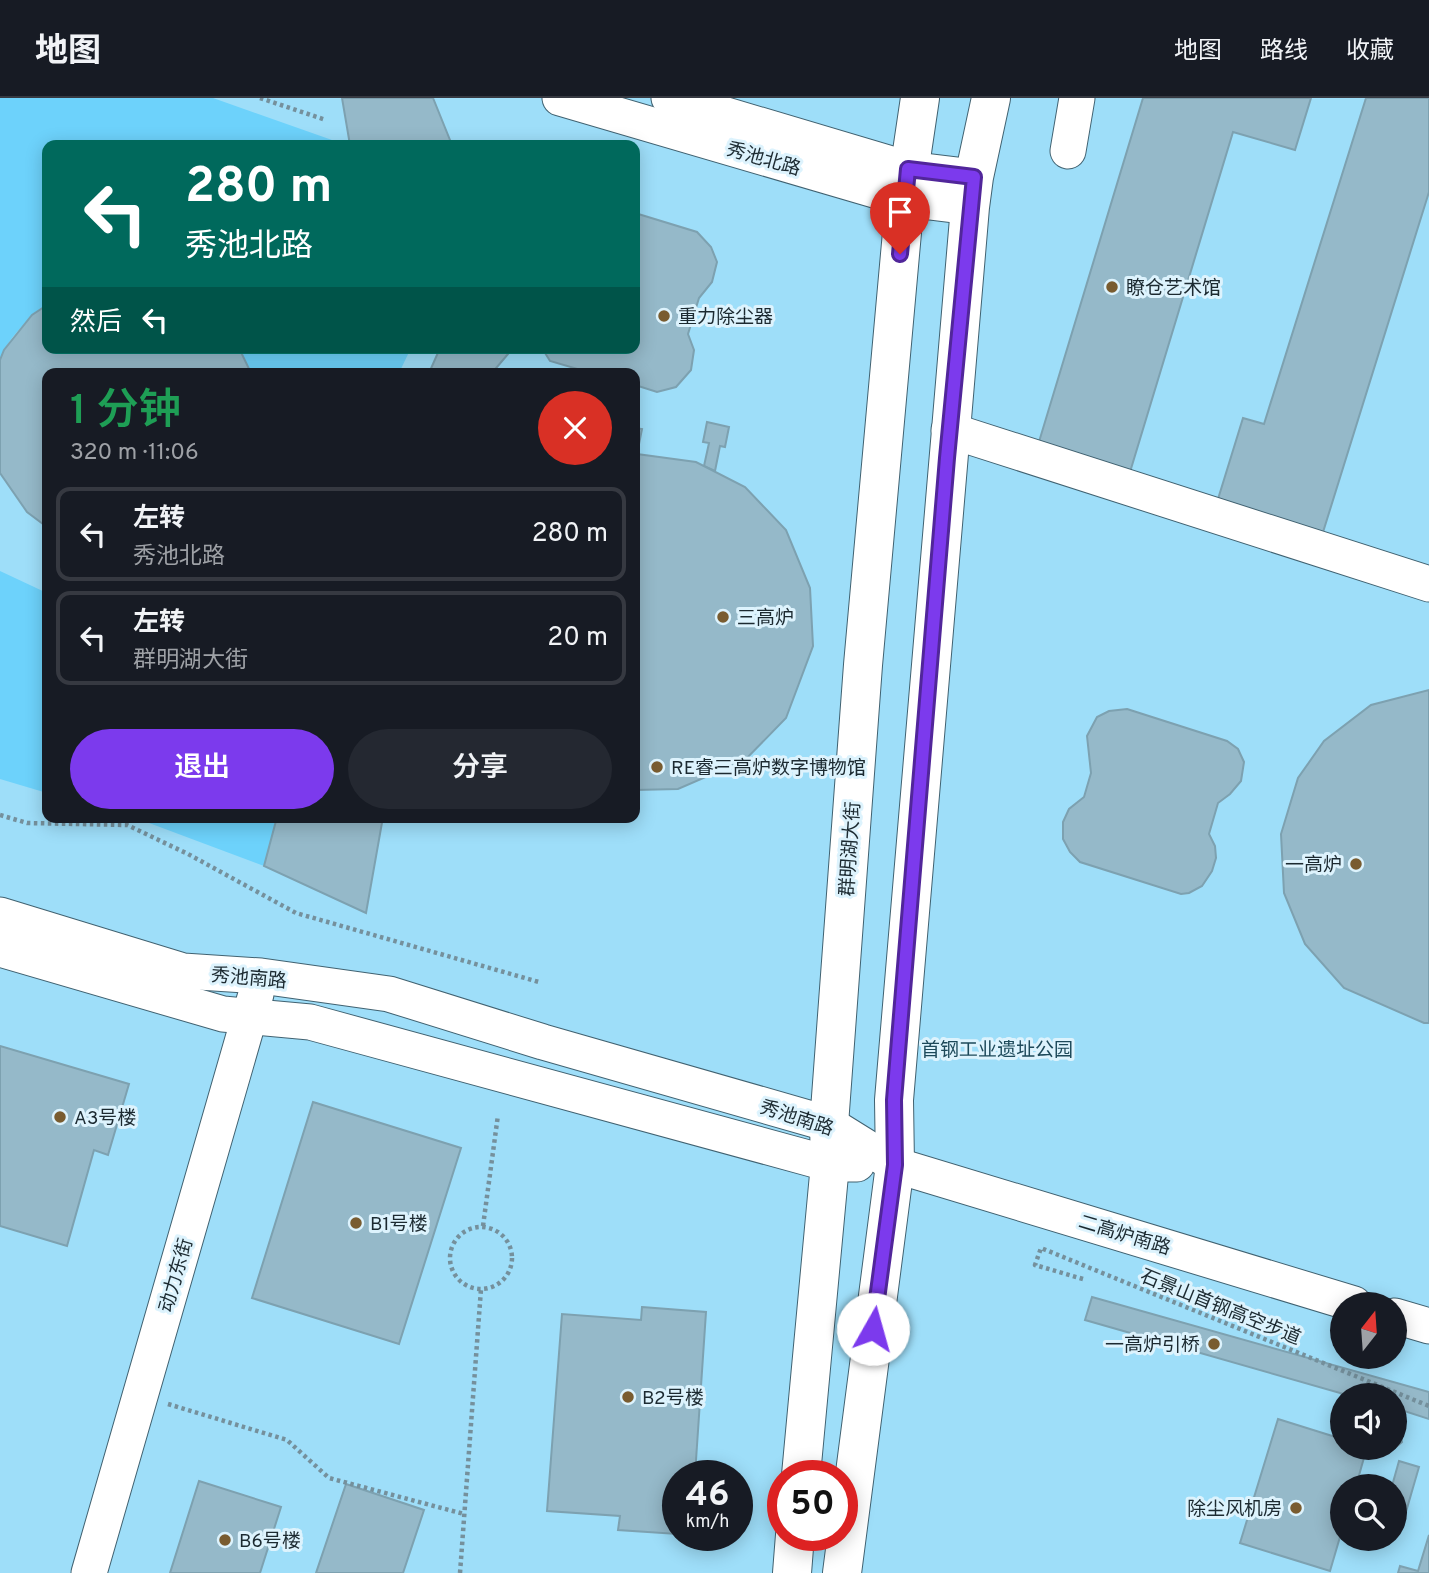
<!DOCTYPE html>
<html lang="zh">
<meta charset="utf-8">
<style>
:root{--surface:#171b24;--page:#242831;--text:#f1f3f6;--muted:#9ea1a6;--line:#363941;--accent:#7c3aed}
body{margin:0;font-family:Overpass,"Noto Sans SC",sans-serif;background:var(--page);color:var(--text);height:100vh;display:flex;flex-direction:column;font-size:26px;white-space:nowrap}
*{box-sizing:border-box;margin:0}
p{font-size:23px;color:var(--muted)}
.icon{flex:none;width:38px;height:38px;fill:none;stroke:currentColor;stroke-width:2;stroke-linecap:round;stroke-linejoin:round}
.map{position:relative;flex:1;overflow:hidden}
.side{position:absolute;left:42px;top:270px;width:598px;height:455px;display:flex;flex-direction:column;background:var(--surface);border-radius:14px;box-shadow:0 4px 18px #0003}
.side>*{flex:none}
.guide{position:absolute;left:42px;top:42px;width:598px;height:214px;border-radius:14px;box-shadow:0 4px 18px #0003;background:#00695c;color:#fff;overflow:hidden}
.needle{width:46px;rotate:17deg}
.tools{position:absolute;left:1330px;top:1194px;display:grid;gap:14px}
.tools a{display:grid;place-items:center;width:77px;height:77px;border-radius:50%;background:var(--surface);box-shadow:0 4px 18px #0003;font-size:35px}
.speed{position:absolute;left:662px;top:1362px;display:flex;gap:14px;font-size:35px;font-weight:700;text-align:center}
.speed>*{display:grid;place-content:center;width:91px;height:91px;border-radius:50%;background:var(--surface);box-shadow:0 4px 18px #0003;line-height:1}
.speed small{font-size:18px;font-weight:400}
.speed .limit{border:10px solid #d22;background:#fff;color:#111}
.pin{position:absolute;display:grid;place-items:center;width:60px;height:60px;color:#fff;margin:-72px -30px;border-radius:50% 50% 50% 0;rotate:-45deg;box-shadow:0 0 7px #0007}
.pin .icon{rotate:45deg}
.me{position:absolute;width:77px;margin:-38px;rotate:7deg;stroke-linejoin:round;filter:drop-shadow(0 0 5px #0008)}
.turn{display:flex;align-items:center;gap:24px;height:147px;padding:0 28px;font-size:32px}
.turn .icon{width:91px;height:91px;stroke-width:2.5}
.turn b{display:block;font-size:49px;line-height:60px}
.then{display:flex;align-items:center;height:66px;padding:0 28px;background:#0003;gap:14px;font-size:26px}
.round{display:grid;place-items:center;flex:none;width:74px;height:74px;border-radius:37px;background:var(--page)}
.head{display:flex;align-items:center;justify-content:space-between;height:119px;padding:0 28px}
h1{font-size:42px;font-weight:600;line-height:52px;color:#1e9e55}
.cta{display:flex;gap:14px;margin-top:auto;padding:14px 28px}
.cta a{flex:1;height:80px;border-radius:42px;background:var(--accent);color:#fff;font-size:28px;font-weight:600;line-height:80px;text-align:center}
.cta a+a{background:var(--page);color:var(--text)}
ul{padding:0;list-style:none}
li{display:flex;align-items:center;gap:21px;height:94px;margin:0 14px 10px;padding:0 14px;border:4px solid var(--line);border-radius:14px}
li div{flex:1}
li b{display:block;font-size:26px}
li em{font-style:normal}
header{display:flex;align-items:center;gap:42px;box-sizing:border-box;height:98px;padding:0 35px;background:var(--surface);border-bottom:2px solid var(--line)}
header strong{font-size:33px}
nav{display:flex;gap:38px;margin-inline-start:auto;font-size:24px}
.map>svg:first-child{display:block}
</style>
<header>
<strong>地图</strong>
<nav><a>地图</a><a>路线</a><a>收藏</a></nav>
</header>
<div class="map">
<svg width="1429" height="1475" viewBox="0 0 1429 1475">
<rect width="100%" height="100%" fill="#c3e9f9"/>
<path fill="#9edef9" fill-rule="evenodd" d="M0,0H1429V1475H0ZM47,47H635V250H47ZM47,275H635V719H47ZM1342,1206H1395V1258H1342ZM1342,1297H1395V1349H1342ZM677,1377H737V1437H677ZM782,1377H842V1437H782ZM1342,1388H1395V1440H1342Z"/>
<g fill="#6dd2fb">
<path d="M0,0H213L332,42V47H47V207C28,220 8,240 0,262Z"/>
<polygon points="239,250 411,250 399,275 251,275"/>
<polygon points="0,473 47,495 47,695 0,681"/>
<polygon points="133,719 277,719 264,768"/>
</g>
<g fill="#95b9c9" stroke="#7da1b0" stroke-width="2">
<polygon points="342,0 433,0 452,47 350,47"/>
<polygon points="1143,0 1311,0 1295,52 1233,34 1130,374 1038,347"/>
<polygon points="1366,0 1429,0 1429,94 1319,447 1214,414 1243,320 1264,326"/>
<polygon points="635,115 697,134 711,149 717,164 712,184 699,200 688,236 694,252 691,272 676,289 657,294 635,287 635,275 591,275 550,263 542,250 635,250"/>
<polygon points="47,207 47,250 239,250 251,275 47,275 47,429 27,414 0,375 0,262 4,252 32,217"/>
<polygon points="440,250 513,250 492,275 429,275"/>
<polygon points="707,324 729,329 725,349 720,348 715,373 704,368 709,345 703,344"/>
<polygon points="635,330 642,331 637,356 635,357"/>
<polygon points="637,356 696,364 745,389 786,432 810,490 813,548 786,620 745,662 678,691 635,692 635,357"/>
<polygon points="1429,592 1429,925 1424,925 1344,890 1305,846 1284,795 1281,736 1298,680 1324,643 1371,607"/>
<polygon points="1127,611 1227,643 1238,651 1244,664 1241,683 1230,696 1218,705 1209,736 1215,748 1216,760 1212,773 1202,788 1189,795 1181,796 1080,764 1070,754 1063,741 1063,724 1069,711 1084,699 1091,675 1087,638 1097,619 1109,613"/>
<polygon points="277,719 383,719 366,815 264,768"/>
<polygon points="0,948 129,986 108,1057 94,1052 67,1148 0,1128"/>
<polygon points="313,1004 461,1050 399,1246 252,1200"/>
<polygon points="1092,1199 1429,1294 1429,1321 1395,1310 1395,1297 1347,1297 1085,1222"/>
<polygon points="642,1209 706,1214 695,1377 677,1377 677,1436 618,1432 620,1418 547,1413 562,1216 641,1222"/>
<polygon points="1278,1321 1342,1341 1342,1349 1367,1349 1356,1388 1342,1388 1342,1432 1330,1473 1240,1445"/>
<polygon points="1395,1326 1400,1330 1402,1344 1391,1353 1382,1351 1379,1349 1395,1349"/>
<polygon points="1399,1363 1419,1369 1401,1431 1395,1430 1395,1388 1392,1388"/>
<polygon points="199,1383 281,1409 260,1475 170,1475"/>
<polygon points="346,1386 424,1412 403,1475 316,1475"/>
<polygon points="1429,1437 1429,1475 1398,1475 1400,1468 1418,1473"/>
</g>
<g fill="none" stroke-linecap="round" stroke-linejoin="round">
<defs>
<g id="minor">
<polyline points="560,0 905,101 970,109"/>
<polyline points="669,0 908,71 974,79"/>
<polyline points="1068,53 1077,0"/>
<polyline points="949,332 1429,486"/>
<polyline points="0,817 183,873 261,878 389,896 543,944 829,1026 895,1067 1354,1206"/>
<polyline points="0,851 223,916 310,924 830,1066 857,1066"/>
<polyline points="1395,1218 1429,1228"/>
<polyline points="89,1475 256,896"/>
</g>
<g id="major">
<polyline points="801,1377 830,1066 829,1026 863,567 905,101 920,0"/>
<polyline points="792,1475 795,1437"/>
<polyline points="842,1475 895,1067 894,1002 970,109 974,79 991,0"/>
</g>
</defs>
<use href="#minor" stroke="#416271" stroke-width="37"/>
<use href="#major" stroke="#416271" stroke-width="40"/>
<g stroke="#75909c" stroke-width="4.5" stroke-dasharray="3.5 3.5" stroke-linecap="butt">
<polyline points="260,0 326,22"/>
<polyline points="0,717 27,725 127,727 188,756 296,815 539,884"/>
<polyline points="483,1128 498,1017"/>
<circle cx="481" cy="1160" r="31"/>
<polyline points="1083,1181 1035,1167 1041,1150 1429,1308"/>
<polyline points="168,1306 287,1342 329,1380 464,1416"/>
<polyline points="460,1475 481,1191"/>
</g>
<use href="#minor" stroke="#fff" stroke-width="35"/>
<use href="#major" stroke="#fff" stroke-width="38"/>
</g>
<g fill="none" stroke-linecap="round" stroke-linejoin="round">
<defs>
<polyline id="route" points="873,1231 895,1067 894,1002 947,360 974,79 908,71 900,156"/>
</defs>
<use href="#route" stroke="#51269a" stroke-width="18"/>
<use href="#route" stroke="#7c3aed" stroke-width="12"/>
</g>
<g fill="#795c30" stroke="#ddf3fd" stroke-width="2.5">
<circle cx="1112" cy="189" r="7"/>
<circle cx="664" cy="218" r="7"/>
<circle cx="723" cy="519" r="7"/>
<circle cx="657" cy="669" r="7"/>
<circle cx="1356" cy="766" r="7"/>
<circle cx="60" cy="1019" r="7"/>
<circle cx="356" cy="1125" r="7"/>
<circle cx="1214" cy="1246" r="7"/>
<circle cx="628" cy="1299" r="7"/>
<circle cx="1296" cy="1410" r="7"/>
<circle cx="225" cy="1442" r="7"/>
</g>
<g text-anchor="middle" stroke-width="6" stroke-linejoin="round" paint-order="stroke">
<g font-size="19" fill="#1c2a31" stroke="#ddf3fd">
<text transform="translate(764 60) rotate(16)" y="7">秀池北路</text>
<text transform="translate(849 751) rotate(-86)" y="7">群明湖大街</text>
<text transform="translate(249 879) rotate(5)" y="7">秀池南路</text>
<text transform="translate(797 1019) rotate(18)" y="7">秀池南路</text>
<text transform="translate(1125 1136) rotate(17)" y="7">二高炉南路</text>
<text transform="translate(175 1177) rotate(-74)" y="7">动力东街</text>
<text transform="translate(1221 1208) rotate(22)" y="7">石景山首钢高空步道</text>
</g>
<g font-size="19" fill="#1c2a31" stroke="#ddf3fd" text-anchor="start">
<text x="1126" y="196">瞭仓艺术馆</text>
<text x="678" y="225">重力除尘器</text>
<text x="737" y="526">三高炉</text>
<text x="671" y="676">RE睿·三高炉数字博物馆</text>
<text x="1342" y="773" text-anchor="end">一高炉</text>
<text x="74" y="1026">A3号楼</text>
<text x="370" y="1132">B1号楼</text>
<text x="1200" y="1253" text-anchor="end">一高炉引桥</text>
<text x="642" y="1306">B2号楼</text>
<text x="1282" y="1417" text-anchor="end">除尘风机房</text>
<text x="239" y="1449">B6号楼</text>
</g>
<g font-size="19" fill="#1d495a" stroke="#ddf3fd">
<text x="997" y="958">首钢工业遗址公园</text>
</g>
</g>
</svg>
<div class="tools">
<a><svg class="needle" viewBox="-14 -14 28 28"><path d="M0-13l5 13h-10z" fill="#e53935"/><path d="M0 13l5-13h-10z" fill="#9ea1a6"/></svg></a>
<a><svg class="icon" aria-label="sound" viewBox="0 0 24 24"><path d="M4 9h4l5-4v14l-5-4H4zM17 9q2 3 0 6"/></svg></a>
<a><svg class="icon" aria-label="search" viewBox="0 0 24 24"><circle cx="10" cy="10" r="6"/><path d="M15 15l6 6"/></svg></a>
</div>
<div class="speed"><div>46<small>km/h</small></div><div class="limit">50</div></div>
<div class="pin" style="left:900px;top:156px;background:#d93025"><svg class="icon" aria-label="arrive" viewBox="0 0 24 24"><path d="M6 21V4h12l-3 4 3 4H6"/></svg></div>
<svg class="me" style="left:873px;top:1231px" viewBox="-20 -20 40 40"><circle r="19" fill="#fff"/><path d="M0-13L10 11 0 6-10 11z" fill="#7c3aed"/></svg>
<div class="guide">
<div class="turn"><svg class="icon" aria-label="left" viewBox="0 0 24 24"><path d="M17 20v-9H6M10 6l-5 5 5 5"/></svg><div><b>280 m</b>秀池北路</div></div>
<div class="then">然后<svg class="icon" aria-label="left" viewBox="0 0 24 24"><path d="M17 20v-9H6M10 6l-5 5 5 5"/></svg></div>
</div>
<section class="side">
<div class="head"><div><h1>1 分钟</h1><p>320 m · 11:06</p></div><a class="round" style="background:#d93025;color:#fff"><svg class="icon" aria-label="close" viewBox="0 0 24 24"><path d="M6 6l12 12M18 6L6 18"/></svg></a></div>
<ul>
<li><svg class="icon" aria-label="left" viewBox="0 0 24 24"><path d="M17 20v-9H6M10 6l-5 5 5 5"/></svg><div><b>左转</b><p>秀池北路</p></div><em>280 m</em></li>
<li><svg class="icon" aria-label="left" viewBox="0 0 24 24"><path d="M17 20v-9H6M10 6l-5 5 5 5"/></svg><div><b>左转</b><p>群明湖大街</p></div><em>20 m</em></li>
</ul>
<div class="cta"><a>退出</a><a>分享</a></div>
</section>
</div>
